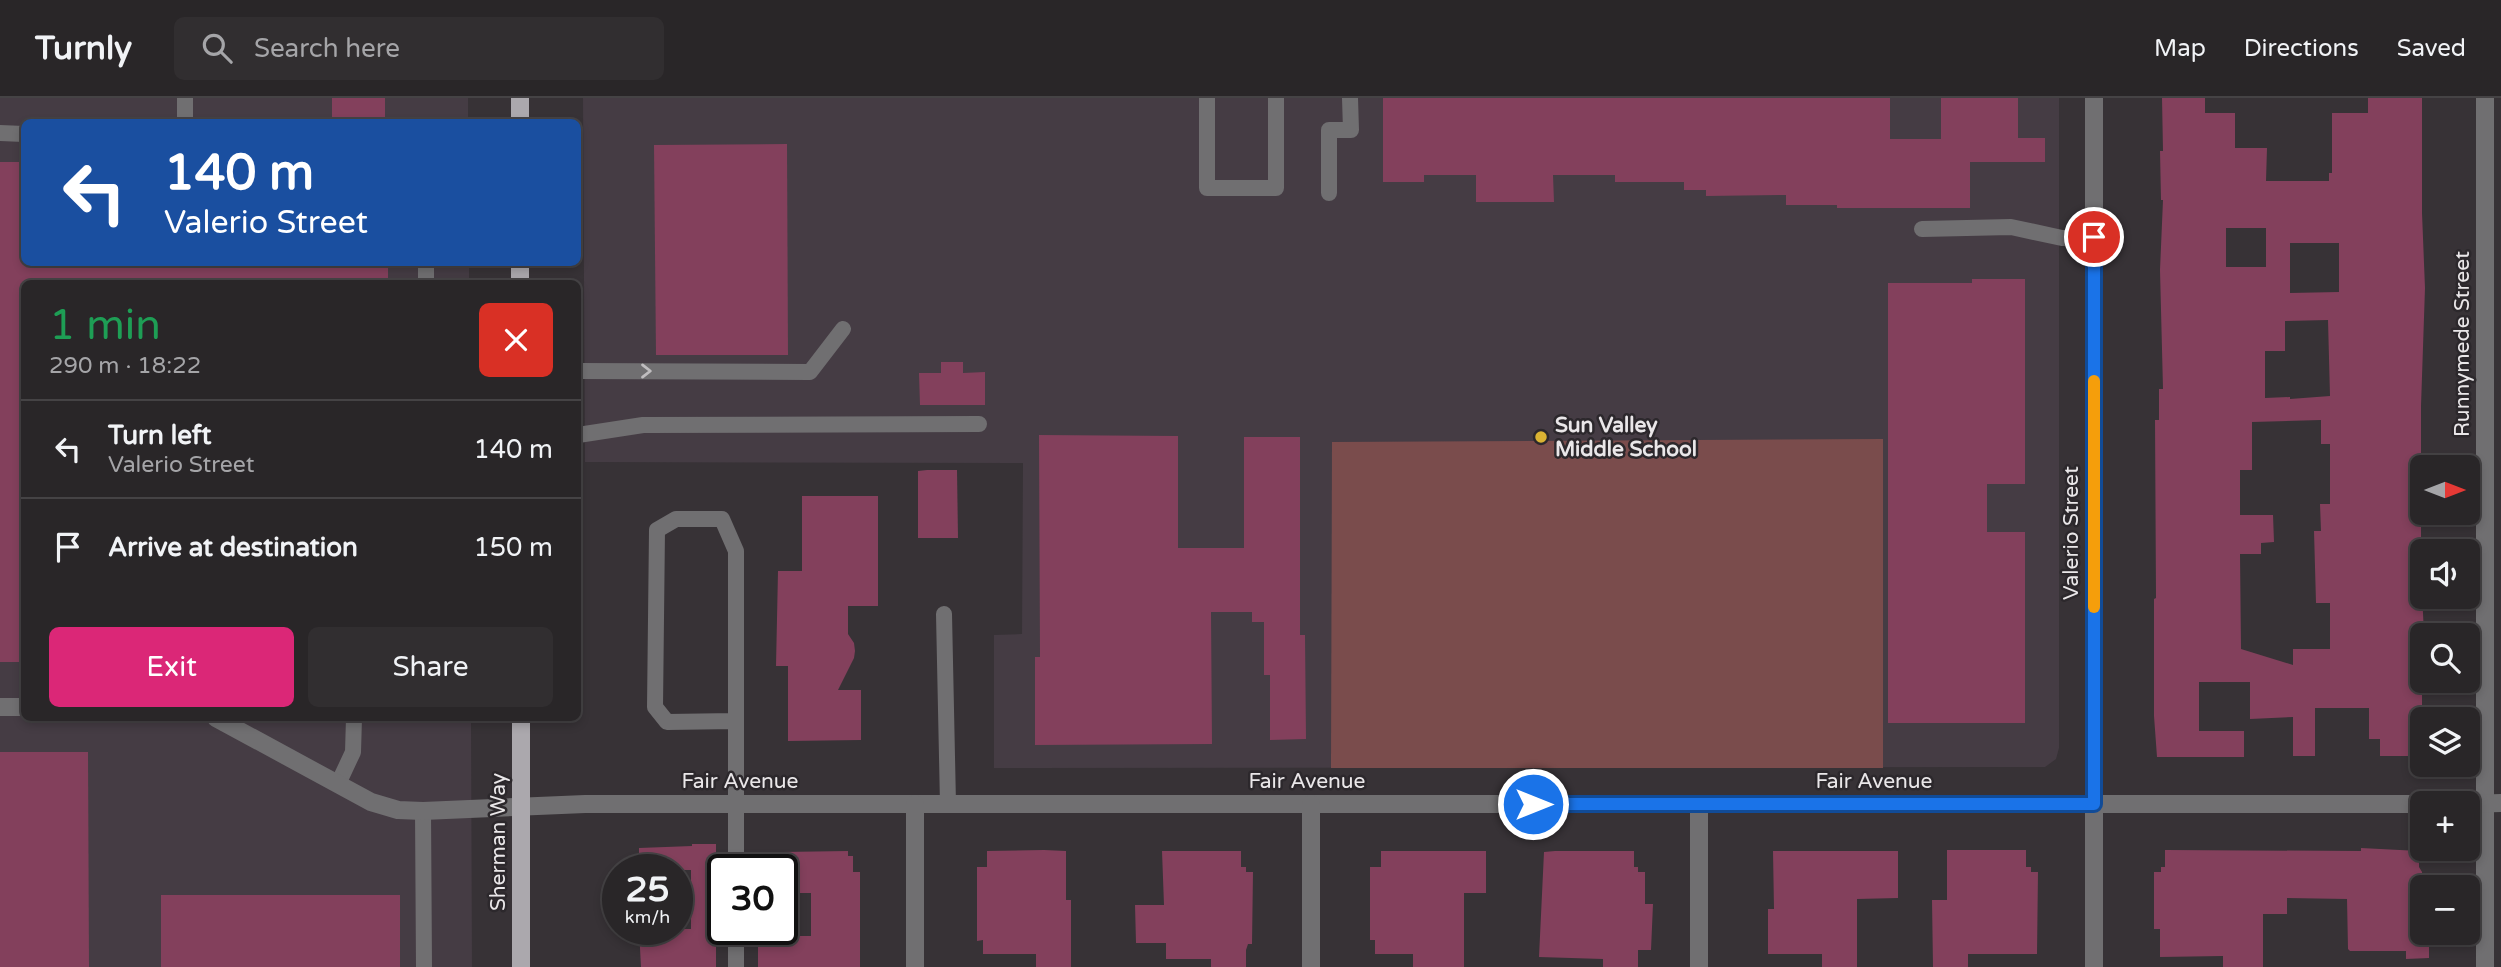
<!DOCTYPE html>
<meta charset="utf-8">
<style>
:root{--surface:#292628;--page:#312e30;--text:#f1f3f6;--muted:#a5a5a8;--line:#454345;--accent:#db2777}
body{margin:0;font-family:"Varela Round",sans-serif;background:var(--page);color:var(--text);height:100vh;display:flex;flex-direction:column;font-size:26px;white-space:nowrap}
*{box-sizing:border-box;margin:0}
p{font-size:23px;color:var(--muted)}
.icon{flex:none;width:38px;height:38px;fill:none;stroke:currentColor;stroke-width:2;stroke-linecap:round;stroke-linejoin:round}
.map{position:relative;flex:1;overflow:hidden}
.side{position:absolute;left:21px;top:182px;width:560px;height:441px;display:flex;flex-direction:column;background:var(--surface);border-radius:10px;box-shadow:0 4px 10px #0003,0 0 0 2px var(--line)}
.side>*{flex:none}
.guide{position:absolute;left:21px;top:21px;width:560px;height:147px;border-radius:10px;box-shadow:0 4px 10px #0003,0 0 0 2px var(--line);background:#1a4fa0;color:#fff;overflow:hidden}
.needle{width:46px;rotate:90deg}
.fabs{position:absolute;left:2410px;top:357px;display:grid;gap:14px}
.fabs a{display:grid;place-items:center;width:70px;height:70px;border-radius:10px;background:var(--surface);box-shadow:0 4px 10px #0003,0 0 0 2px var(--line);font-size:35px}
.speed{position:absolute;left:602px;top:756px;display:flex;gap:14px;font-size:35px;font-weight:700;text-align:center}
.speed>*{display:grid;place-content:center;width:91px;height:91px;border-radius:50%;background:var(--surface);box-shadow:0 4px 10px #0003,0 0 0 2px var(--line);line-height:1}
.speed small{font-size:18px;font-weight:400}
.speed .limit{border:4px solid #111;border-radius:10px;background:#fff;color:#111}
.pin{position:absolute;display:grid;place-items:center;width:60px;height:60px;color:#fff;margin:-30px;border:4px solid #fff;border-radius:50%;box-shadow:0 2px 7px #0007}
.me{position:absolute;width:77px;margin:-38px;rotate:90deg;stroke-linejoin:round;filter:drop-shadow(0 0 5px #0008)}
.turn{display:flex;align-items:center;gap:24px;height:147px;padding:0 28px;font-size:32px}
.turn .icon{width:91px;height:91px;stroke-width:2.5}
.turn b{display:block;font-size:49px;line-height:60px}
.round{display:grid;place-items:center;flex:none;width:74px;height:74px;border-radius:10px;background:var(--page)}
.head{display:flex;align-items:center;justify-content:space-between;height:119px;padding:0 28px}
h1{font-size:42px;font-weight:600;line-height:52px;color:#1e9e55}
.button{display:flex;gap:14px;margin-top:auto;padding:14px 28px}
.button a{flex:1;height:80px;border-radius:10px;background:var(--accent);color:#fff;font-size:28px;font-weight:600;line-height:80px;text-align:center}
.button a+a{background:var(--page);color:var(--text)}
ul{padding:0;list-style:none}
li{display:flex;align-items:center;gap:21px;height:98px;padding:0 28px;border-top:2px solid var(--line)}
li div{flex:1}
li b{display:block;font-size:26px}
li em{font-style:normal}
header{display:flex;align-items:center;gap:42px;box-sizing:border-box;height:98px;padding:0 35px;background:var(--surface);border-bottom:2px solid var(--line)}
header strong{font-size:33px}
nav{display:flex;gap:38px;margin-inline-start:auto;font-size:24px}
.search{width:490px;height:63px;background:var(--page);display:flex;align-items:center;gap:18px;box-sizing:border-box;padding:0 24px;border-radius:10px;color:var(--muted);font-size:26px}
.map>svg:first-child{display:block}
</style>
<header>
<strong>Turnly</strong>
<div class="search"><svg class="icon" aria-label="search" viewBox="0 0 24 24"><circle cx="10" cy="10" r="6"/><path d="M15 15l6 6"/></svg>Search here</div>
<nav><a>Map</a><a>Directions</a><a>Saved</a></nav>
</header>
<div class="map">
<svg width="2501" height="869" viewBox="0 0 2501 869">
<rect width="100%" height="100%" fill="#373236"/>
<g fill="#453c44">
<polygon points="0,0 468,0 468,24 24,24 24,164 469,164 469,185 24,186 24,620 471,620 472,869 0,869"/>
<polygon points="583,0 2059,0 2059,650 2056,661 2045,669 994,670 994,537 1022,536 1023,365 585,364"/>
</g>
<polygon fill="#7a4c4c" points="1883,341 1883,670 1331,670 1332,344"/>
<g fill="#83405c" fill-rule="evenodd">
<rect x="332" y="0" width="53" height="24"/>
<polygon points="1383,0 1890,0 1890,41 1941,41 1941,0 2018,0 2018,40 2045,40 2045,64 1970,64 1970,110 1837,110 1837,107 1786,107 1786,97 1706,98 1706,92 1684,92 1684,84 1615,84 1615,77 1553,77 1554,104 1476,104 1476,77 1424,77 1424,84 1383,84"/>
<path d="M2162,0H2205V15H2235V50H2267L2266,83H2329V75H2332V15H2368V0H2422V115L2425,190L2421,308V472L2424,537H2422V658H2380V641H2369V610H2315V658H2293V619L2250,621V584H2199V633H2244V659H2157L2154,618V501L2156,500L2155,322H2159V291H2163L2160,172L2163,102H2161L2160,53H2163ZM2226,130H2266V169H2226ZM2290,145H2339V194L2290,195ZM2328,222L2330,298L2290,301V299L2265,300V253H2285V223ZM2321,322V346H2330V406H2320L2321,433H2314L2316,505H2330V551H2293V567L2241,551L2240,456H2261V445L2274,444L2273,417H2240V372H2252V324Z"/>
<polygon points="787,46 788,257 656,257 654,47"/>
<polygon points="0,64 24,64 24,164 388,164 388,186 24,186 24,564 0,564"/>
<polygon points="1972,181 2025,181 2025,386 1987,386 1987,434 2025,434 2025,625 1888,625 1888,185 1972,185"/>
<polygon points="941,264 963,264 963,275 985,274 985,307 920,307 919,275 941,275"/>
<polygon points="1039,337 1178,338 1178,450 1244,450 1244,339 1300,339 1300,537 1305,537 1306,641 1270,642 1270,577 1264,577 1264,524 1252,524 1252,514 1211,514 1212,646 1035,647 1035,559 1040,559"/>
<polygon points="927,372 957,372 958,440 918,440 918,373"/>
<polygon points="802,398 878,398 878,508 848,508 848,536 854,545 855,553 854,560 838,592 861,592 861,642 788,643 788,568 776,568 778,473 802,473"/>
<polygon points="0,654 88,654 89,869 0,869"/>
<polygon points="692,746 716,746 716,869 641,869 639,831 691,831 691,772 639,772 639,750 692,748"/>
<polygon points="2361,750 2419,753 2419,769 2422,774 2422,835 2429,835 2429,860 2406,861 2406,853 2350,853 2348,851 2347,801 2287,800 2287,816 2263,816 2263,869 2223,869 2223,858 2160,859 2160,831 2154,831 2154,774 2161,774 2161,769 2165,769 2165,752 2361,753"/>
<polygon points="1044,752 1066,753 1066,802 1071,802 1071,869 1036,869 1036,856 983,856 983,842 977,843 977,769 987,769 987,753"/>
<polygon points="1947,752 2026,752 2026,769 2031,769 2031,774 2038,774 2037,856 1968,856 1968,869 1933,869 1932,802 1947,802"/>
<polygon points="848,753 848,758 853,758 853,774 860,774 860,869 758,869 758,838 811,838 811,795 791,795 791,786 782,786 782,754"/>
<polygon points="1162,753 1241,753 1241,769 1246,769 1246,774 1253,774 1252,846 1248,846 1246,852 1246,869 1211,869 1211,861 1166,861 1166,845 1136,845 1135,807 1164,807"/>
<polygon points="1381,753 1486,753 1486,795 1464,795 1464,869 1413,869 1413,856 1375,856 1375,842 1370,842 1370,769 1381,769"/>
<polygon points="1555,753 1634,753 1634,769 1638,769 1638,774 1645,774 1645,806 1653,806 1651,852 1638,852 1638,869 1603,869 1603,861 1539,859 1544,754"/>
<polygon points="1773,753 1898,753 1898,800 1857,801 1857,869 1822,869 1822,856 1768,856 1768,811 1774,811"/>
<rect x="161" y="797" width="239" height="72"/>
</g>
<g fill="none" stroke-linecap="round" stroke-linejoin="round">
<g stroke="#706f71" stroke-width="16">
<polyline points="1207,0 1207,90 1276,90 1276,0"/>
<polyline points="185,24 185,0"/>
<polyline points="0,35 24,36"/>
<polyline points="1329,95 1329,32 1351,32 1350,0"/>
<polyline points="1922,131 2011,129 2062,140 2094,139"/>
<polyline points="426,164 426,186"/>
<polyline points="578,273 810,274 843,231"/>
<polyline points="578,337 643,327 979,326"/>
<polyline points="944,516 948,706"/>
<polyline points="735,623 667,624 655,609 657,432 676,421 722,421 736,453 736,772"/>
<polyline points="338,686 353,654 354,620"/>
<polyline points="423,713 424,869"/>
<polyline points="736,831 736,869"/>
</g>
<g stroke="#706f71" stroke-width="18">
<polyline points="2094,0 2094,869"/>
<polyline points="2485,0 2485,869"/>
<polyline points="0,609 24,609"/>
<polyline points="216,620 371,704 398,712 423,713 585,706 2422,706"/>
<polyline points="915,706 915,869"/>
<polyline points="1699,706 1699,869"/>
<polyline points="2468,706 2501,705"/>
<polyline points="1311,869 1311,706"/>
</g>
<g stroke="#aba8ad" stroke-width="18">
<polyline points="520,0 520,24"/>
<polyline points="520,164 520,186"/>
<polyline points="521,620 521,869"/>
</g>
</g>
<defs><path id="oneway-chevron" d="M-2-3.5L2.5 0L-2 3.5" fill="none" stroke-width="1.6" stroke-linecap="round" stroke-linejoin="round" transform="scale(1.75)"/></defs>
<use stroke="#bfbdbf" href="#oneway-chevron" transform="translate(646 273)"/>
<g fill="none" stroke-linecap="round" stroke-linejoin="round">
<defs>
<polyline id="route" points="1533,706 2094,706 2094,139"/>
</defs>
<use href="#route" stroke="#114b97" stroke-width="18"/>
<use href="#route" stroke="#1a73e8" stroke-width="12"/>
<polyline stroke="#f59e0b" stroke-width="12" points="2094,283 2094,509"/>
</g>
<circle fill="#dab333" stroke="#2c282c" stroke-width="2.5" cx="1541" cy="339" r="7"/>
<g text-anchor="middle" stroke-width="5" stroke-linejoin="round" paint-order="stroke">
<g font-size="21" fill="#eae7e9" stroke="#2c282c">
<text transform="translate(2462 246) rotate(-90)" y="7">Runnymede Street</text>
<text transform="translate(2071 435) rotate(-90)" y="7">Valerio Street</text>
<text x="740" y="690">Fair Avenue</text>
<text x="1307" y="690">Fair Avenue</text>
<text x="1874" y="690">Fair Avenue</text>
<text transform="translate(498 744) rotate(-90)" y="7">Sherman Way</text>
</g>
<g font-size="21" font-weight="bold" fill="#eae7e9" stroke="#2c282c" text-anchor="start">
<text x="1555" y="334">Sun Valley<tspan x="1555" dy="24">Middle School</tspan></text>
</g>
</g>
</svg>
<div class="fabs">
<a><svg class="needle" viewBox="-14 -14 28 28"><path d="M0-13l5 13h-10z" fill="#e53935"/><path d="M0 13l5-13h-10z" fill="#a5a5a8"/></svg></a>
<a><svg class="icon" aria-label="sound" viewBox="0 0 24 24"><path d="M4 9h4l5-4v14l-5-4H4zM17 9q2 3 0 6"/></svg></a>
<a><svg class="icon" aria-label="search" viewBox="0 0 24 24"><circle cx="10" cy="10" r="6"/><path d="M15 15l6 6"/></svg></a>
<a><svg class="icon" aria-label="layers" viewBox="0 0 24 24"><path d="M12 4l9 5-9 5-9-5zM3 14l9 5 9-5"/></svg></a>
<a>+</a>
<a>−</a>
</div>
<div class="speed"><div>25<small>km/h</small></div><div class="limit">30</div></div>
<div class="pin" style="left:2094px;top:139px;background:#d93025"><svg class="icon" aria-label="arrive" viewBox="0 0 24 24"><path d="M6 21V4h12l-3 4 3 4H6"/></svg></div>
<svg class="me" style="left:1533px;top:706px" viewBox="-20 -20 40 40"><circle r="17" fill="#1a73e8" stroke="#fff" stroke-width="3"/><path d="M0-11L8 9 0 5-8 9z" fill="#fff"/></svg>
<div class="guide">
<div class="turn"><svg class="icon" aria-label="left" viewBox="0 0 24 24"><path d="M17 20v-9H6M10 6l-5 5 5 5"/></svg><div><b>140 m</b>Valerio Street</div></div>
</div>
<section class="side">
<div class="head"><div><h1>1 min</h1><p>290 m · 18:22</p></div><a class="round" style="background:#d93025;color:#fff"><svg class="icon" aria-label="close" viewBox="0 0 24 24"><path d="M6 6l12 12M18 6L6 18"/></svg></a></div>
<ul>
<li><svg class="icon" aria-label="left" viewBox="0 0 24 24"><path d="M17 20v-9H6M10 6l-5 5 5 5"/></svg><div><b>Turn left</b><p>Valerio Street</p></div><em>140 m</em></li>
<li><svg class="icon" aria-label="arrive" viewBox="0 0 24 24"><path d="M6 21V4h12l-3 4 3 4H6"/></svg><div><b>Arrive at destination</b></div><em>150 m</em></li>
</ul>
<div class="button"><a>Exit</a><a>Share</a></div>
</section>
</div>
